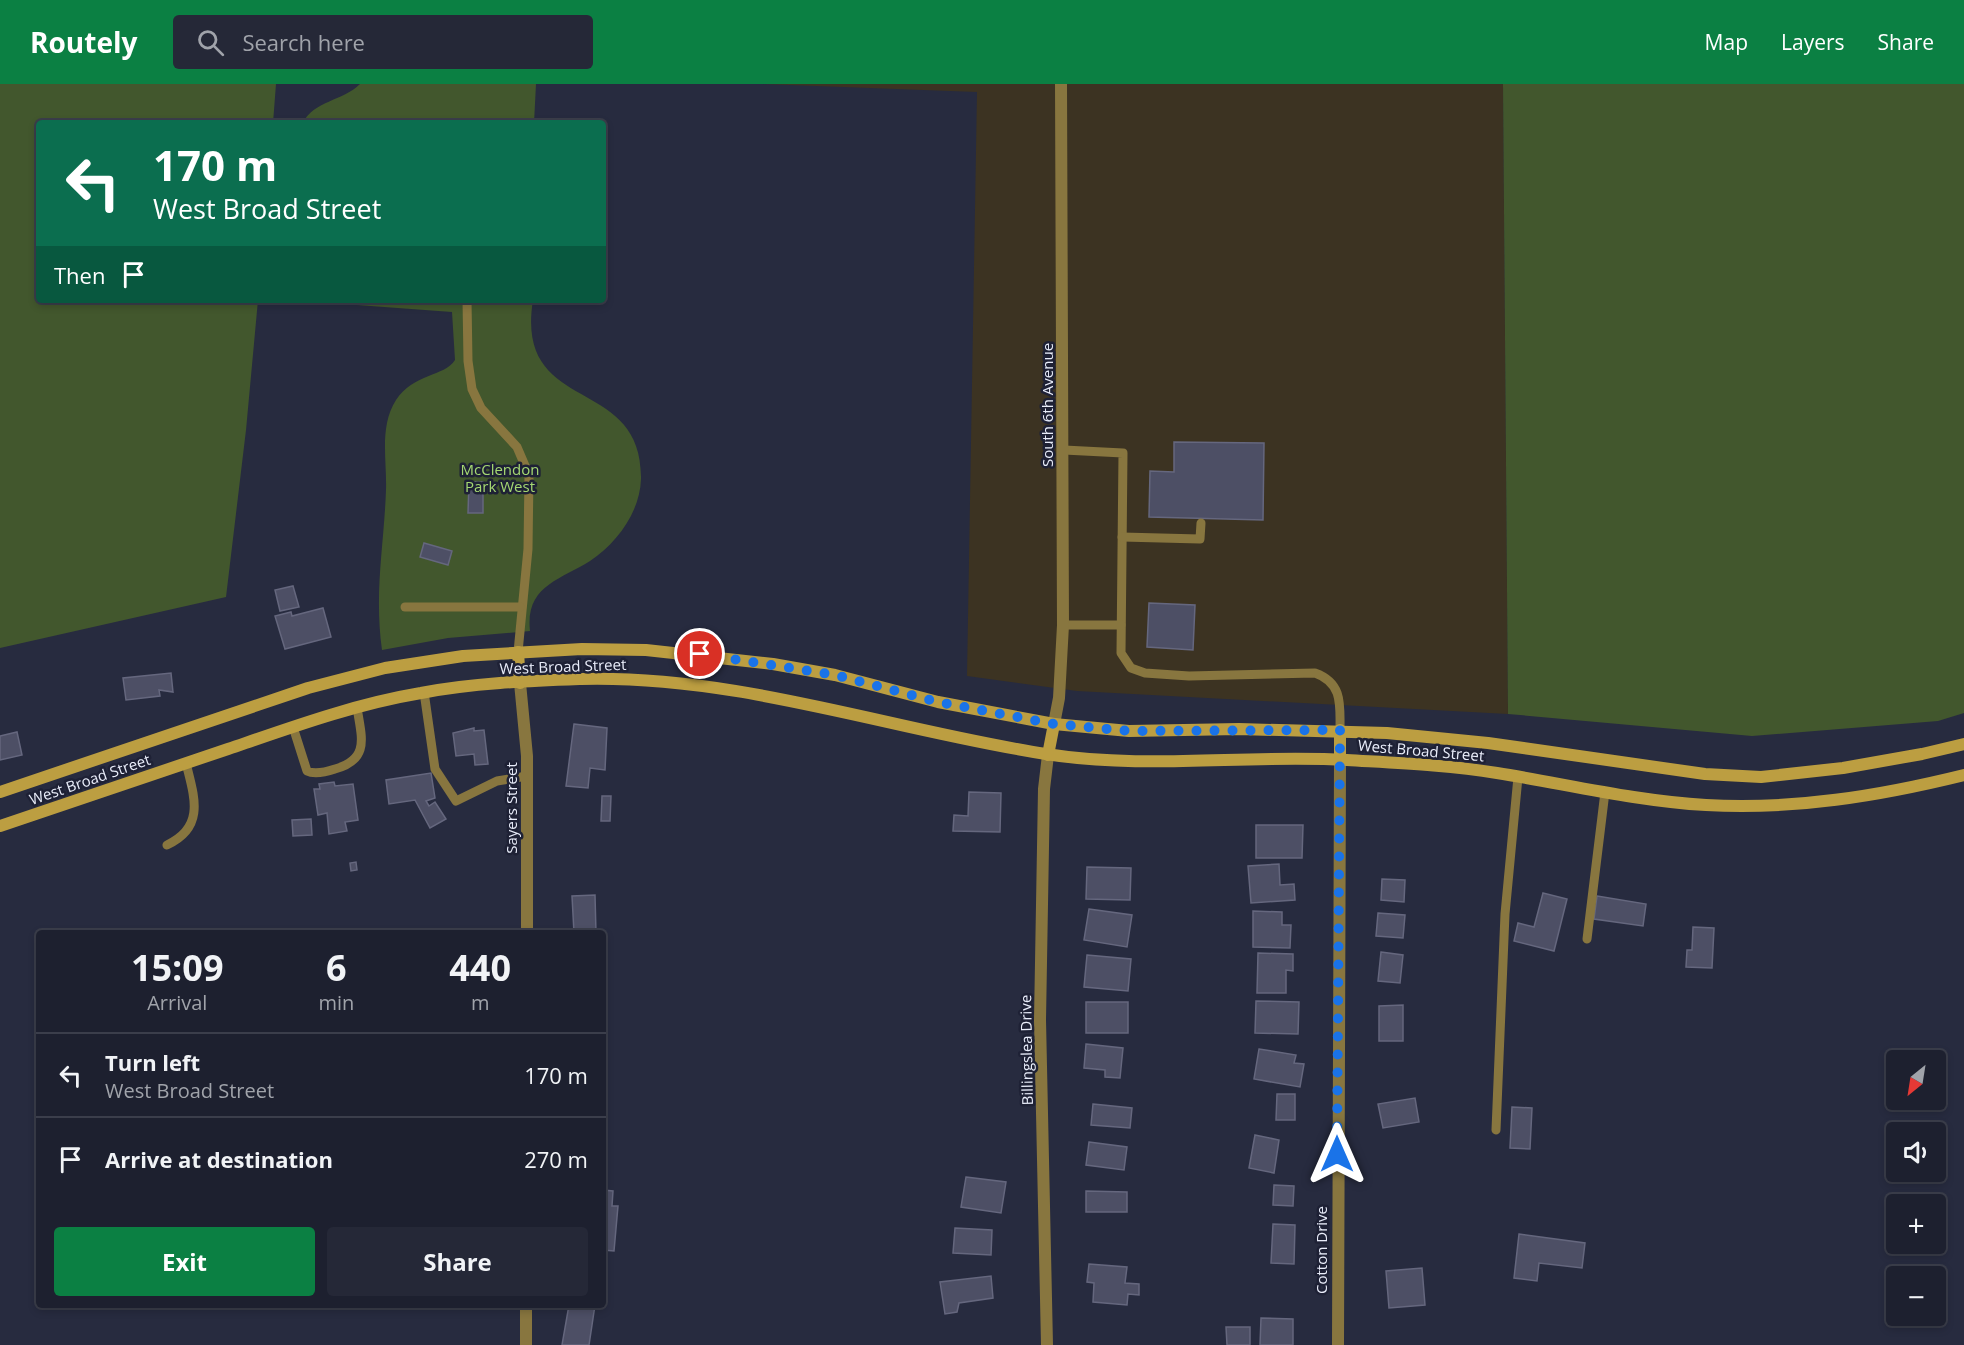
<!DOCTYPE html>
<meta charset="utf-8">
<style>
:root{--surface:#1d202f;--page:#252837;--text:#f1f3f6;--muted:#a0a3aa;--line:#3b3e4b;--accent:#0b8043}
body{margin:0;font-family:"Open Sans",sans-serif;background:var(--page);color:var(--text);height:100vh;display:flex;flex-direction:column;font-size:22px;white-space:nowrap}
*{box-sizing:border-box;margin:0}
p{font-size:20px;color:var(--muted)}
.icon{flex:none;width:33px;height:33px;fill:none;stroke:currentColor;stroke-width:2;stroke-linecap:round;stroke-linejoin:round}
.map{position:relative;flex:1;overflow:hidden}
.sheet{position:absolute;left:36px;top:846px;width:570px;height:378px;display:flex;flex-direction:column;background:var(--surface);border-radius:6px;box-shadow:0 3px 9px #0003,0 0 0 2px var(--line)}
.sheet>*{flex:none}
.hud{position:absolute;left:36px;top:36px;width:570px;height:183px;border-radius:6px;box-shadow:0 3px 9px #0003,0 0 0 2px var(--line);background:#0b6e4f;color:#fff;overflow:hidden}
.needle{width:39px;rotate:210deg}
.buttons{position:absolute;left:1886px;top:966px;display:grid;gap:12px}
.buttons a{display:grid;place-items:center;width:60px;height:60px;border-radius:6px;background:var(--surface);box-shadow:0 3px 9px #0003,0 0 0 2px var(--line);font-size:30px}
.pin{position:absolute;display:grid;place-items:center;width:51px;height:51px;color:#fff;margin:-26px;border:3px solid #fff;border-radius:50%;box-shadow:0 2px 6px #0007}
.me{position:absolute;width:66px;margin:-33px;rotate:0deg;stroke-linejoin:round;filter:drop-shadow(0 0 4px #0008)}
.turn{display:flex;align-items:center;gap:21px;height:126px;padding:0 18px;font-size:27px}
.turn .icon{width:78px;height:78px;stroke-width:2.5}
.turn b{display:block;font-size:42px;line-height:51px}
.then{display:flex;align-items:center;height:57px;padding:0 18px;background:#0003;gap:12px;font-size:22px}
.eta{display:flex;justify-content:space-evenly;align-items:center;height:102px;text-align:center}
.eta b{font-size:36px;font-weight:700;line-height:42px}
.action{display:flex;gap:12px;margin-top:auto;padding:12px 18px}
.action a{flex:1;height:69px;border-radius:6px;background:var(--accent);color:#fff;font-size:24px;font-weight:700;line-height:69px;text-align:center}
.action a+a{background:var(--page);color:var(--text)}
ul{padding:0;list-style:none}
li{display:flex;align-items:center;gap:18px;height:84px;padding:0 18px;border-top:2px solid var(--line)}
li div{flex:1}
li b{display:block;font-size:22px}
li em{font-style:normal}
header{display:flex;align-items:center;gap:36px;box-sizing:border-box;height:84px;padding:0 30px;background:var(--accent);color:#fff}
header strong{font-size:28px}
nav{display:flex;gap:33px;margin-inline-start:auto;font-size:21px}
.search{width:420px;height:54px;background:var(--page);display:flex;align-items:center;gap:15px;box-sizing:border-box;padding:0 21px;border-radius:6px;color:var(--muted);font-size:22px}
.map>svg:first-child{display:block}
</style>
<header>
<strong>Routely</strong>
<div class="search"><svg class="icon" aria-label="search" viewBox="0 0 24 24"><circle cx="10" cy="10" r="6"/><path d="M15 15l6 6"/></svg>Search here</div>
<nav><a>Map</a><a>Layers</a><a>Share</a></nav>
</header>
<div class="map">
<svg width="1964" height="1261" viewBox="0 0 1964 1261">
<rect width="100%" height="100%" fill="#272b3f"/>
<polygon fill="#3c3322" points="762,0 1503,0 1508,630 1077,607 967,592 977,8"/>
<g fill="#42572d">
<polygon points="0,0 276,0 273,39 39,39 39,216 258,216 246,346 226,513 0,564"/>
<path d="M360,0H536L534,39H303C313,17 343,17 360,0Z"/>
<polygon points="1503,0 1964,0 1964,629 1938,637 1752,652 1508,630"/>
<path d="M289,216H533C514,333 643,289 641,395C640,428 617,459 590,477C560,496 525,502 530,547L448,554L382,566C374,508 384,462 386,406C387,376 379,343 396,316C414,289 444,293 455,276L452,228Z"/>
</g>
<g fill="#4d4f65" stroke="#65677e" stroke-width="1.5">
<polygon points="1174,358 1264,359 1263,436 1149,433 1150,387 1174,388"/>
<polygon points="469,398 483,398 483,429 468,429"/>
<polygon points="424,459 452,467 448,481 420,473"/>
<polygon points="293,502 299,523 280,527 275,506"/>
<polygon points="1149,519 1195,521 1193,566 1147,563"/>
<polygon points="323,524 331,553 285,565 275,532 291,528 292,532"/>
<polygon points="171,589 173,608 159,606 160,612 126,616 123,594"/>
<polygon points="574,640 607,644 605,686 590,684 588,704 566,702"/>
<polygon points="474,644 474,647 484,646 488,680 475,681 474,670 456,672 453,649"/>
<polygon points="17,648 22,671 0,676 0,652"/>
<polygon points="431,689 435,714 426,717 429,722 435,718 446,735 430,744 415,716 389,720 386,696"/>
<polygon points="334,698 335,702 353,700 358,736 345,738 347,747 329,750 327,729 318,731 314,705 320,705 319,700"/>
<polygon points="969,708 1001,709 1000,748 953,747 954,731 968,732"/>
<polygon points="602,712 611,712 610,737 601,737"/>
<polygon points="311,735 312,751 293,752 292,736"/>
<polygon points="1256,741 1303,741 1302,774 1256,774"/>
<polygon points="356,778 357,786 351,787 350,779"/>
<polygon points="1279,780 1280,801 1294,800 1295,816 1251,819 1248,782"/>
<polygon points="1087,783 1131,784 1130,816 1086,815"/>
<polygon points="1382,795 1405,796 1404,818 1381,816"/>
<polygon points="1543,809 1567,815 1554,867 1514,857 1518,839 1534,843"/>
<polygon points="595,811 596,849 574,849 572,812"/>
<polygon points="1597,812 1646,820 1643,842 1594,835"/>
<polygon points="1089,825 1132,831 1127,863 1084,856"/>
<polygon points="1253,827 1282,828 1282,841 1291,841 1290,864 1253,863"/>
<polygon points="1378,829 1405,831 1403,854 1376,852"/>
<polygon points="1693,843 1714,844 1712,884 1686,883 1687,866 1692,866"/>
<polygon points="1381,868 1403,871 1400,899 1378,897"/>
<polygon points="1258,869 1293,870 1293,887 1286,886 1286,909 1257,909"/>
<polygon points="1087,871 1131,875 1128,907 1084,903"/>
<polygon points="1256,917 1299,918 1298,950 1255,949"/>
<rect x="1086" y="918" width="42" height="31"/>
<polygon points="1403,921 1403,957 1379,957 1379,922"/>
<polygon points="1086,960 1123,964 1120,994 1105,993 1105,986 1084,984"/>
<polygon points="1259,965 1296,971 1294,979 1304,980 1300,1003 1254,995"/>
<polygon points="1277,1010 1295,1010 1295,1036 1276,1036"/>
<polygon points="1415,1014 1419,1038 1383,1044 1378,1020"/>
<polygon points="1093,1020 1132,1024 1130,1044 1091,1041"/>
<polygon points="1512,1023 1532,1024 1530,1065 1510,1064"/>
<polygon points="1255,1051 1279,1056 1274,1089 1249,1084"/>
<polygon points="1089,1058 1127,1063 1124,1086 1086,1081"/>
<polygon points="966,1093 1006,1098 1001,1129 961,1123"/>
<polygon points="1274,1101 1294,1102 1293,1122 1273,1121"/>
<polygon points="603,1106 613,1107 612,1122 618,1122 614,1167 603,1166"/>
<polygon points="1086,1107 1127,1108 1127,1128 1086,1128"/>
<polygon points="1273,1140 1295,1141 1294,1180 1271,1179"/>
<polygon points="955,1144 992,1146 991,1171 953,1169"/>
<polygon points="1519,1150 1585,1159 1582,1184 1539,1179 1537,1197 1514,1194"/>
<polygon points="1089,1180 1127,1183 1125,1199 1139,1200 1139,1211 1128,1210 1127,1221 1093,1218 1094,1199 1087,1198"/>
<polygon points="1422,1184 1425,1221 1389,1224 1386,1187"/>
<polygon points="991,1192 993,1214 959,1219 957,1228 945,1230 940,1198"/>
<polygon points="569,1221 595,1221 589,1261 562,1261"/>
<polygon points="1261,1234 1293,1235 1293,1261 1260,1261"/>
<polygon points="1226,1243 1250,1243 1250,1261 1227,1261"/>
</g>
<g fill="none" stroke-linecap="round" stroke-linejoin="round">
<g stroke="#88763f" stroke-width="9">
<polyline points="467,216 468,277 472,305 481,324 517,363 529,391 528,465 518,568"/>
<path d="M1064,366L1123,369L1121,569L1131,584L1145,589L1189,592L1315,589C1343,599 1340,621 1340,646"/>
<polyline points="1122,453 1200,455 1201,439"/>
<polyline points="405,523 520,523"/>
<polyline points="1063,541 1121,541"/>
<polyline points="424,608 435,685 456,717 497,697 527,692"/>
<path d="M293,643L307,687C315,691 326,688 335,685C371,675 361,652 357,623"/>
<path d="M167,761C206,743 194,712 186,679"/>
<polyline points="1587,855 1605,708"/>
<polyline points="1496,1046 1505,830 1518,693"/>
</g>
<g stroke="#88763f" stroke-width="12">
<polyline points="520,599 527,672 527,849"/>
<polyline points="526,1221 526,1261"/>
<polyline points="1047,1261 1040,936 1044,705 1048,671"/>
<polyline points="1338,1261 1340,676"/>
</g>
<polyline stroke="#88763f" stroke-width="12" points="1054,640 1059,614 1063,541 1061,0"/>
<g stroke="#bc9e41" stroke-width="12">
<polyline points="518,568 520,599"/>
<polyline points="1048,671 1054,640"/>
<polyline points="1340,676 1340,646"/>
<polyline points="0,708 308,604 385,584 463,572 582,565 646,566 773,580 835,591 938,618 1054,640 1129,647 1239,645 1387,649 1488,659 1705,690 1761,693 1843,684 1922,670 1964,660"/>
<path d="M0,742C76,717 152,691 228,665C292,643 355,620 421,609C473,599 528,597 581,595C740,591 891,646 1046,670C1146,686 1247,670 1347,676C1397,679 1448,681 1497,689C1566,700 1636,717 1706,721C1793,726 1879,712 1964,691"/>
</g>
</g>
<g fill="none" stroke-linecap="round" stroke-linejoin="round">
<polyline stroke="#1a73e8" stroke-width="10" stroke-dasharray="0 18" points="700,570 835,591 938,618 1054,640 1129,647 1340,646 1337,1070"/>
</g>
<g text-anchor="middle" stroke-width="5" stroke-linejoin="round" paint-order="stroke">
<g font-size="15" fill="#e9edfa" stroke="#1e2135">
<text transform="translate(1048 321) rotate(-90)" y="5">South 6th Avenue</text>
<text transform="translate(563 583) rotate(-2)" y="5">West Broad Street</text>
<text transform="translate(1421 667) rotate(5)" y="5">West Broad Street</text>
<text transform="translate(90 696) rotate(-19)" y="5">West Broad Street</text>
<text transform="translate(512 724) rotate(-90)" y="5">Sayers Street</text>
<text transform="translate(1027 966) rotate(-91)" y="5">Billingslea Drive</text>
<text transform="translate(1322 1166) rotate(-90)" y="5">Cotton Drive</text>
</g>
<g font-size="15" fill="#a5d872" stroke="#1e2135">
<text x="500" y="391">McClendon<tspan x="500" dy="17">Park West</tspan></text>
</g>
</g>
</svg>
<div class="buttons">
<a><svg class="needle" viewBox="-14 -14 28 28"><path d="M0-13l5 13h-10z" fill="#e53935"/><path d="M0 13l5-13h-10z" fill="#a0a3aa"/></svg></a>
<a><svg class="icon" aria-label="sound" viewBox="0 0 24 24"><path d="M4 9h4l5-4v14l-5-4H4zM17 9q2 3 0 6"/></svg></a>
<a>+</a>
<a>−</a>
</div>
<div class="pin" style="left:700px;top:570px;background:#d93025"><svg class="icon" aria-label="arrive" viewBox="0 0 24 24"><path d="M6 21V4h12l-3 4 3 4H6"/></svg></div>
<svg class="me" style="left:1337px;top:1070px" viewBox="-20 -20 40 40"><path d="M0-17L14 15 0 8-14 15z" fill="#1a73e8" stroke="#fff" stroke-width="4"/></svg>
<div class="hud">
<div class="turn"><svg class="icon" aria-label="left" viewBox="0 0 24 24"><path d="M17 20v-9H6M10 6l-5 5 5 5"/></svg><div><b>170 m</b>West Broad Street</div></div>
<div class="then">Then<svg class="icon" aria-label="arrive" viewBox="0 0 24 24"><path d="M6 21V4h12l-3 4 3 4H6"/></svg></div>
</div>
<section class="sheet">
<div class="eta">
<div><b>15:09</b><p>Arrival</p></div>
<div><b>6</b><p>min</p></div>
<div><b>440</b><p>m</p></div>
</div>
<ul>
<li><svg class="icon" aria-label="left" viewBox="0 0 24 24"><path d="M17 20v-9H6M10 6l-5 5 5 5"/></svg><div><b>Turn left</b><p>West Broad Street</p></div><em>170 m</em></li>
<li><svg class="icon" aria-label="arrive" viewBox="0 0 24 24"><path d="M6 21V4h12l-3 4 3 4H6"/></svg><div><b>Arrive at destination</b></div><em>270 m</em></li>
</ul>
<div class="action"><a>Exit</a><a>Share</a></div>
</section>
</div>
